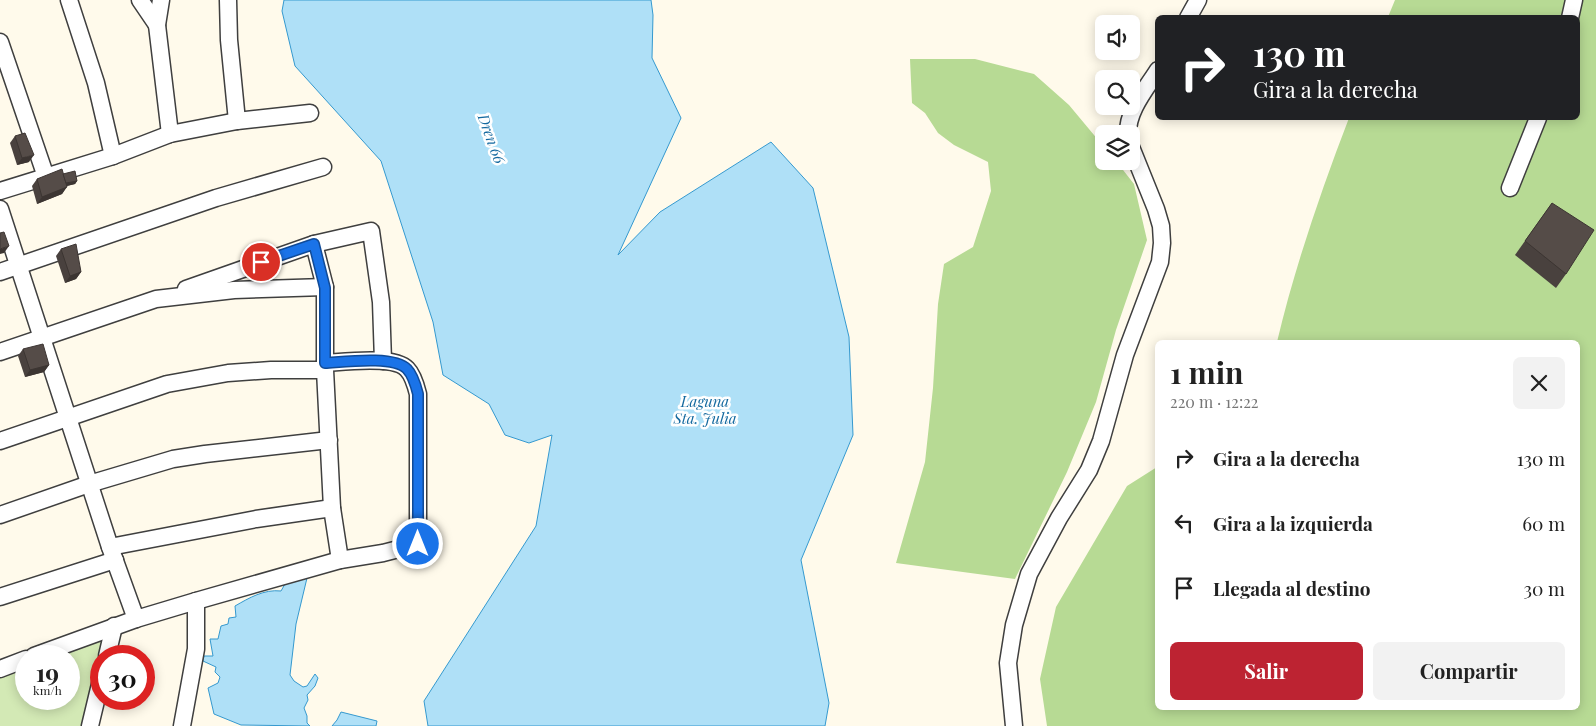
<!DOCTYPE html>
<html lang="es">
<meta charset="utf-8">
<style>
:root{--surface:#fff;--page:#f2f2f2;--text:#222;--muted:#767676;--accent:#bd2332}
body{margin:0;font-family:"Playfair Display",serif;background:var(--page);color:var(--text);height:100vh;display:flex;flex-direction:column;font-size:19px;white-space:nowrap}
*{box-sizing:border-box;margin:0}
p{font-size:16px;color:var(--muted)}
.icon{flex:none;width:28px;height:28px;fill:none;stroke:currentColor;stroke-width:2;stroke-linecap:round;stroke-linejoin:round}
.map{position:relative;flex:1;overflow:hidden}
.panel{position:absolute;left:1155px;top:340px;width:425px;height:370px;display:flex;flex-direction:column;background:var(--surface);border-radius:8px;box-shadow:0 2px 12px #0003}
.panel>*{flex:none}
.guide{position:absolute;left:1155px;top:15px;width:425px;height:105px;border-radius:8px;box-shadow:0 2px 12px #0003;background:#202124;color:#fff;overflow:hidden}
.fabs{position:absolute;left:1095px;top:15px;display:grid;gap:10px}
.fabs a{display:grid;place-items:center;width:45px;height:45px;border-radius:8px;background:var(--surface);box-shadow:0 2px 12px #0003;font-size:25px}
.speed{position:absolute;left:15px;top:645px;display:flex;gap:10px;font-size:25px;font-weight:700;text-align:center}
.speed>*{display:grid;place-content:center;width:65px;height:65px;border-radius:50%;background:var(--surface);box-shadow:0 2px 12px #0003;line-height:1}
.speed small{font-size:12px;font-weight:400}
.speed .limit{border:8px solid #d22;background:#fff;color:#111}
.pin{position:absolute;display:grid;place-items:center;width:42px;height:42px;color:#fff;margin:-21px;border:2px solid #fff;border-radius:50%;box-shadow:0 1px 5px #0007}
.me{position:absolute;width:55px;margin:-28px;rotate:0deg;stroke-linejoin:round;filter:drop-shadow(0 0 4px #0008)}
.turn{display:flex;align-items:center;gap:18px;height:105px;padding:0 15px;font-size:22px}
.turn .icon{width:65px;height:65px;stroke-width:2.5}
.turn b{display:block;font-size:35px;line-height:42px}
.round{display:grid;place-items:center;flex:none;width:52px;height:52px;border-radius:8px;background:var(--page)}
.overview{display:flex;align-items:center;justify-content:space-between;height:85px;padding:0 15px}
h1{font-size:30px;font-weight:700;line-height:38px}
.button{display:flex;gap:10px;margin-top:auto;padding:10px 15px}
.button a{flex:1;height:58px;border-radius:8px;background:var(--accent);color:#fff;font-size:20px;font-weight:700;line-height:58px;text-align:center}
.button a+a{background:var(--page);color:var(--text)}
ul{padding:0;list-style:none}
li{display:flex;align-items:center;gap:15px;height:65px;padding:0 15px}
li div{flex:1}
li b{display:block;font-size:19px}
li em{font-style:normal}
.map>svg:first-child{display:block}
</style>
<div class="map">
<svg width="1596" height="726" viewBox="0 0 1596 726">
<rect width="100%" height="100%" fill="#fffaeb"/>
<polygon fill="#d3e9b5" points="107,634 86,726 0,726 0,674 26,664 26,699 69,699 69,656 47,656"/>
<g fill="#b7da94">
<path d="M1395,0H1596V726H1047L1040,679L1056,607L1127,486L1157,467L1158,708H1578V342H1277C1295,266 1321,191 1349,118H1578V18L1388,17Z"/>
<polygon points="910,59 975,59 1034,74 1069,105 1104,147 1104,161 1116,161 1134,184 1147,240 1116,330 1096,402 1067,472 1015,579 896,563 925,462 933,388 938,304 944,264 973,247 991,191 988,162 954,145 938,133 925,113 912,103"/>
</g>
<g fill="#afe0f7" stroke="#3599cf">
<polygon points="284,0 651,0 653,15 652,58 681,118 618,255 660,212 771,142 813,188 849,337 853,435 801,560 829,703 825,726 428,726 424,701 536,526 552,435 529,443 505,435 489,404 443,375 433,322 381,161 295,66 282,11"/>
<path d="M307,578L296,624L290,675L294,681L303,687L307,686L315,674L318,678L315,686L307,695L308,700L304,708L307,716V723L310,726L241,725L214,714L208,688L218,683L220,677L215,672L216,667L203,661L204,656H213L210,639H218L221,626L228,624L229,618L236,617L235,606C249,598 264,589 281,591L285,584Z"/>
<polygon points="341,712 377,721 376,726 332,726 337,720"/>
</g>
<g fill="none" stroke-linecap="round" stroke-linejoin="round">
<defs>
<g id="minor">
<polyline points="69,0 96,83 113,156"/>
<polyline points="140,0 157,25"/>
<polyline points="161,0 157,25 170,134"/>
<polyline points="228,0 229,40 237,121"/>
<polyline points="1188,18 1198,0"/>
<polyline points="1570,18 1574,0"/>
<polyline points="0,42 46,177"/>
<path d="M1128,134C1127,111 1146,89 1158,70"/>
<polyline points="1510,188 1538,118"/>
<polyline points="0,191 113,156 170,134 237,121 310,113"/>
<polyline points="0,209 110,547 136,619"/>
<polyline points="0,272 216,198 323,167"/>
<polyline points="186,289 314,244"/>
<polyline points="0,352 156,299 234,290 325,287"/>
<polyline points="0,441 167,384 228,373 271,370 325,370"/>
<polyline points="0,515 89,484 173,459 205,454 329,440"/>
<polyline points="110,547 256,519 332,508"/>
<polyline points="340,560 332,508 325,370 325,287 314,244 371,231 381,302 383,361"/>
<polyline points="0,597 115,560"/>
<path d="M34,656L136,619L196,601L340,560L383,553L418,544V394C416,386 413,375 407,369C394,355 343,362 325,363"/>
<polyline points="107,656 114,626"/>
<polyline points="0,669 26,659"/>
<polyline points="90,726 101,680"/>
<polyline points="182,726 196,649 196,601"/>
<polyline points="1014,726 1008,663 1014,625 1029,574 1059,518 1089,470 1101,441 1125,355 1160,262 1162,243 1161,226 1156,209 1131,147"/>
</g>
</defs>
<use href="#minor" stroke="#3f3f3f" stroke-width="19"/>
<use href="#minor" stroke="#fff" stroke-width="16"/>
</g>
<g fill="#49413e">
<polygon points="15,136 29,162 17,165 10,143"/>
<polygon points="63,174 77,181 75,184 67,186 62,194 37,204 32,186 37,179"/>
<polygon points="1552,203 1566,274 1556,288 1515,255"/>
<polygon points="61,249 81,272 76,279 65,283 56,256"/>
<polygon points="23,349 49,365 44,372 25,377 18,356"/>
</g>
<g fill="#3c3532">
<polygon points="34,155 29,162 17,165 22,158"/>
<polygon points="77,181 75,184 62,187 64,184"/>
<polygon points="67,187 62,194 37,204 42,197"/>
<polygon points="9,246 4,253 0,254 0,249"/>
<polygon points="81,272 76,279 65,283 70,276"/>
<polygon points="49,365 44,372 25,377 30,370"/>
</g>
<g fill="#554c48" stroke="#3c3532">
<polygon points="25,133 34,155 22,158 15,136"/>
<polygon points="62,169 67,187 42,197 37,179"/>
<polygon points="75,171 77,181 66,183 63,174"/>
<polygon points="1552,203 1594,230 1566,274 1525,241"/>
<polygon points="4,232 9,246 0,249 0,233"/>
<polygon points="76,244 81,272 70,276 61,249"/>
<polygon points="43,344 49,365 30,370 23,349"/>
</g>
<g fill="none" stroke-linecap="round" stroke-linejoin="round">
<defs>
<path id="route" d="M261,262L314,244L325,288V363C343,362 394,355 407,369C413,375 416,386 418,394V544"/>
</defs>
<use href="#route" stroke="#114b97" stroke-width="12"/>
<use href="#route" stroke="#1a73e8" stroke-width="9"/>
</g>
<g text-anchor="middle" stroke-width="5" stroke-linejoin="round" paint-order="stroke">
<g font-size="15" font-style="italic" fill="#14699f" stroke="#fff">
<text transform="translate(491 139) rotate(70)" y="5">Dren 66</text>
<text x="705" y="407">Laguna<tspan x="705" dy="17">Sta. Julia</tspan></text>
</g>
</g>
</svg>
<div class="fabs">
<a><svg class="icon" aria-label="sound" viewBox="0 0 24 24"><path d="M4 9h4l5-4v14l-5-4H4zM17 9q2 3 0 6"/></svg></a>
<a><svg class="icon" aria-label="search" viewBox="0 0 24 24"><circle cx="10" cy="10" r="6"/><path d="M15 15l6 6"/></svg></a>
<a><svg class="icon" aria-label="layers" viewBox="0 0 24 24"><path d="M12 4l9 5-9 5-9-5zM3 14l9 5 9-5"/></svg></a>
</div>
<div class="speed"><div>19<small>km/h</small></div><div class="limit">30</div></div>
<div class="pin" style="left:261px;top:262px;background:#d93025"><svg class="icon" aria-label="arrive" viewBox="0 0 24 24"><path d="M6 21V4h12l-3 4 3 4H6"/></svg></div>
<svg class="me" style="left:418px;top:544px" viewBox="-20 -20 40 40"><circle r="17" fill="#1a73e8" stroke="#fff" stroke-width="3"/><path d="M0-11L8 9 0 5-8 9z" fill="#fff"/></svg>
<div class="guide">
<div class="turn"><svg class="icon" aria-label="right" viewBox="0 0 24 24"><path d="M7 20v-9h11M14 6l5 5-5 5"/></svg><div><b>130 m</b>Gira a la derecha</div></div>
</div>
<section class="panel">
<div class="overview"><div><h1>1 min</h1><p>220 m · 12:22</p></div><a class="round"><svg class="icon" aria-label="close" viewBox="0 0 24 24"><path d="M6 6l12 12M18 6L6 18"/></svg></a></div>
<ul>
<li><svg class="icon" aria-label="right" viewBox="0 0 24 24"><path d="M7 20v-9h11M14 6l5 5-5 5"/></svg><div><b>Gira a la derecha</b></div><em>130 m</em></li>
<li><svg class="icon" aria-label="left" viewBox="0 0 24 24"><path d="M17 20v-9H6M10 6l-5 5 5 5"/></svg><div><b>Gira a la izquierda</b></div><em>60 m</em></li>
<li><svg class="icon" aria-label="arrive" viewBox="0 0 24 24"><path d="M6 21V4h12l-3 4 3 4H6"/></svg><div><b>Llegada al destino</b></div><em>30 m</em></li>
</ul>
<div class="button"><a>Salir</a><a>Compartir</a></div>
</section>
</div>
